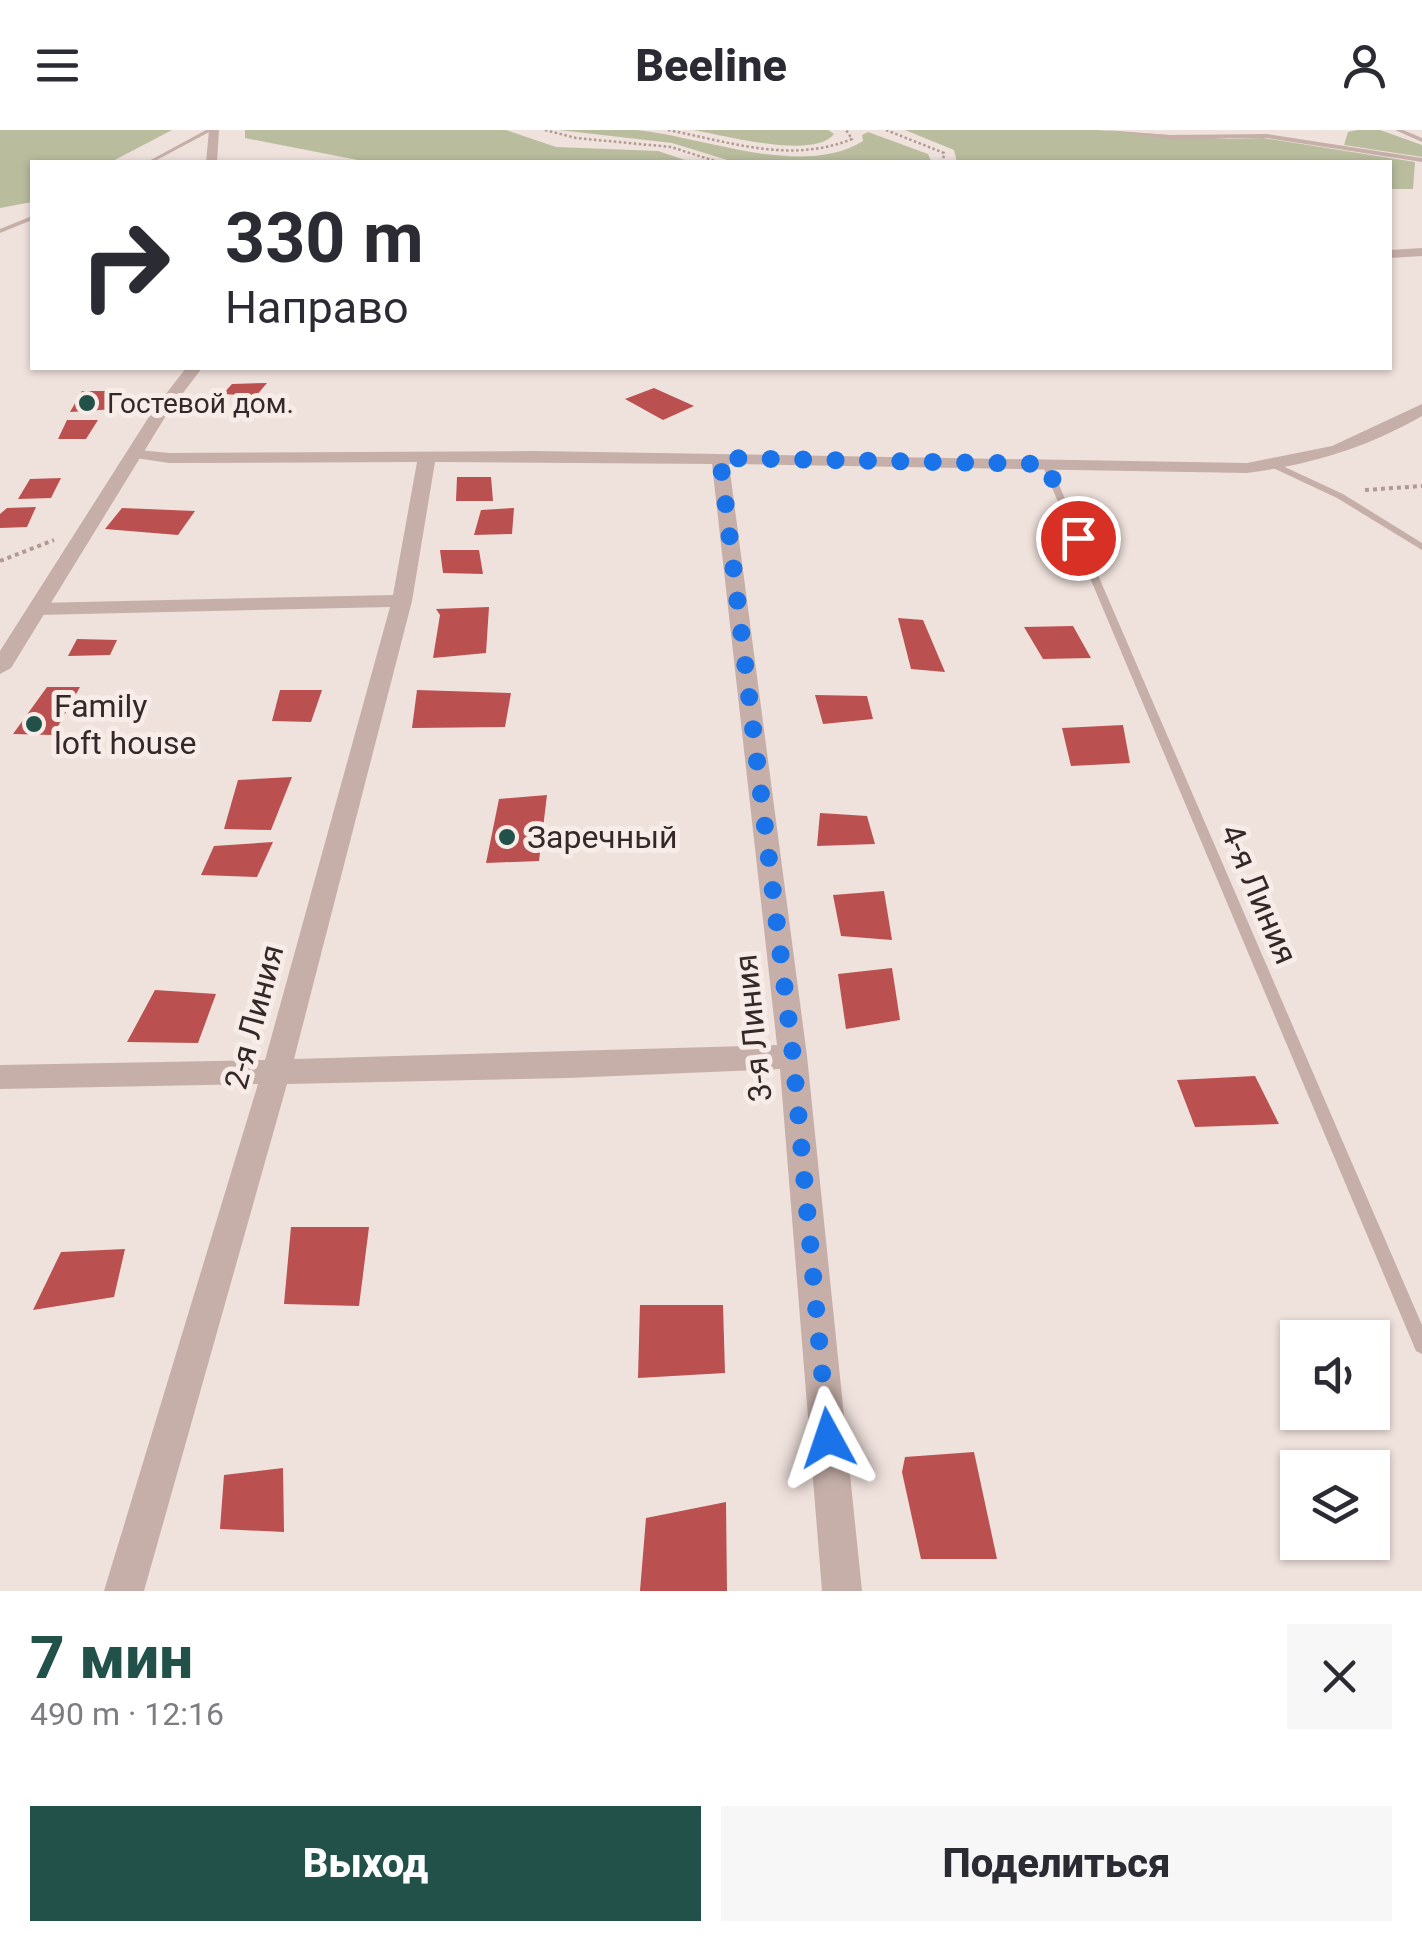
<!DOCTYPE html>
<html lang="ru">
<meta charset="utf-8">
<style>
:root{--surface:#fff;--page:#f7f7f7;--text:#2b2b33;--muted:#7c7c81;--accent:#22514a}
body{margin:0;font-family:Roboto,sans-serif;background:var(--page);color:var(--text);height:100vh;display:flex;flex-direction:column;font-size:38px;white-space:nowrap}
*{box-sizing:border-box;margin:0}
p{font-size:32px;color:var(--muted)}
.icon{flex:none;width:55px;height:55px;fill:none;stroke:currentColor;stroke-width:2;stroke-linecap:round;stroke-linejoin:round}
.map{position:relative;height:1461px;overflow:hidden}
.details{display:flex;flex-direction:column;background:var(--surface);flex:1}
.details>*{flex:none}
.guide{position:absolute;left:30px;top:30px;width:1362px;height:210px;border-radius:0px;box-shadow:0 2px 8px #0004;background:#fff;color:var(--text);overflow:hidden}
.fabs{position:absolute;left:1280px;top:1190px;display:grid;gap:20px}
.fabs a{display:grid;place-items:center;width:110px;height:110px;border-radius:0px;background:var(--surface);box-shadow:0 2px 8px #0004;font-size:50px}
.pin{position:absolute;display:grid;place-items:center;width:85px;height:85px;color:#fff;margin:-42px;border:5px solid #fff;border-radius:50%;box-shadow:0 2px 10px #0007}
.me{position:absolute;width:110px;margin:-55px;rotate:355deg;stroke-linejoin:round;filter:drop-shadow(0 0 8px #0008)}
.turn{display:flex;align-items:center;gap:35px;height:210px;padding:0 30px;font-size:45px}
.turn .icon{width:130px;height:130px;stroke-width:2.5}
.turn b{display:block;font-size:70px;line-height:85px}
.round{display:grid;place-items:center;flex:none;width:105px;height:105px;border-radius:0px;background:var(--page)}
.summary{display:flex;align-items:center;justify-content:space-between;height:170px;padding:0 30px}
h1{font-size:60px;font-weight:800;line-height:75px;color:var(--accent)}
.action{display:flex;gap:20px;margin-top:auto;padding:20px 30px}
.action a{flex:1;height:115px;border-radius:0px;background:var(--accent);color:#fff;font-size:40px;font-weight:800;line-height:115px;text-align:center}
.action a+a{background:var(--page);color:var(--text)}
header{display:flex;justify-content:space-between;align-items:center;height:130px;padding:0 30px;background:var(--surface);font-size:45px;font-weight:800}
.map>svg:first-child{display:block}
</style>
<header><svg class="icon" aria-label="menu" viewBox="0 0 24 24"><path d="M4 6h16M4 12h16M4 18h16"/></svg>Beeline<svg class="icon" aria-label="person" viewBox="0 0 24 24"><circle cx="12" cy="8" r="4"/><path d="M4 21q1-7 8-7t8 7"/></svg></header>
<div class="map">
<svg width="1422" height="1461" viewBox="0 0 1422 1461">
<rect width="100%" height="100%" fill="#efe1dc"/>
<g fill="#b9bd9d">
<polygon points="0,0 172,0 111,32 32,32 32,72 0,78"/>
<polygon points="245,0 506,0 556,17 658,21 691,32 368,32 245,8"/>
<path d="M559,0C584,0 611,0 636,0C702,6 802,49 863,11L862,5L868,2L928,24L931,31L734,32L672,13Z"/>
<path d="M693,0H828L834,4C814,30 723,5 693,0Z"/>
<polygon points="905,0 1097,0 1228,9 1263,8 1415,32 1413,59 1390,59 1390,32 957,32 954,20"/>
<polygon points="1357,0 1380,0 1422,15 1422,27 1344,15 1348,2"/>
</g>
<g fill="#ba504f">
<polygon points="267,253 256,266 223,264 232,254"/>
<polygon points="654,258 694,276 663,290 625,269"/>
<polygon points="82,261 122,261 115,279 70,282"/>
<polygon points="67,290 98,290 86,309 58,309"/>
<polygon points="457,347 491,347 493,371 456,371"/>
<polygon points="61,348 51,368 18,369 30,349"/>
<polygon points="36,377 27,397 0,398 0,384 7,378"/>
<polygon points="122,378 195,381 178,405 105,399"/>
<polygon points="514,378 512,404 474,405 481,380"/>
<polygon points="440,420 479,420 483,444 443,443"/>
<polygon points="489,477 486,523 433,528 440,485 436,479"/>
<polygon points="898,488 923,490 945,542 911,539"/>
<polygon points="1073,496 1091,528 1043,529 1024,497"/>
<polygon points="77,509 117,510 110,525 68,526"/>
<polygon points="47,557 80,557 53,605 13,604"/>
<polygon points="280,560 322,560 311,592 272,591"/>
<polygon points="417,560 511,563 505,597 412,598"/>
<polygon points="815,565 867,566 873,589 823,594"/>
<polygon points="1123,595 1130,633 1071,636 1062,598"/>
<polygon points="292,647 271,700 224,699 238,650"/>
<polygon points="547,665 539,731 486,733 499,669"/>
<polygon points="820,683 867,686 875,714 817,716"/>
<polygon points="273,712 257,747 201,745 214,716"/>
<polygon points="884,761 892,810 841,806 833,765"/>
<polygon points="892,838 900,890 846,899 838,844"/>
<polygon points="155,860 216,864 198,913 127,912"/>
<polygon points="1255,946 1279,994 1195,997 1177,950"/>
<polygon points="291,1097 369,1097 359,1176 284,1174"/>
<polygon points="125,1119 114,1167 33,1180 61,1122"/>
<polygon points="640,1175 723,1175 725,1243 638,1248"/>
<polygon points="974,1322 997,1429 921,1429 902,1342 905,1327"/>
<polygon points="283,1338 284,1402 220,1399 224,1345"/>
<polygon points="726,1372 727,1461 640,1461 646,1388"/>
</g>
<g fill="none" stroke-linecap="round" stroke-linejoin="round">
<g stroke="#b29993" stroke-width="2.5" stroke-dasharray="2.5 2.5" stroke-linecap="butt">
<polyline points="545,0 576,8 671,17 718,32"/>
<path d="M668,0C730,12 791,34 852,9L846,0"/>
<polyline points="886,0 944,23 943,32"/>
</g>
<g stroke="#b29993" stroke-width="4" stroke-dasharray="4 4" stroke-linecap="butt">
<polyline points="1365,360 1422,356"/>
<polyline points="0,431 54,410"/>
</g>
<g fill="#c6afa9" fill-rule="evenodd">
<polygon points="206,0 213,0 153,32 147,32"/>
<polygon points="1105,0 1169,5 1267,4 1422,28 1422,32 1267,8 1169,9"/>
<polygon points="1395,0 1403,0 1422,8 1422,12"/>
<polygon points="32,86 32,90 0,103 0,99"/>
<polygon points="1043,332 1050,334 1422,1195 1422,1224 1416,1221 1042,334"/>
<polygon points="1274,332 1343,364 1422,413 1422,420 1337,368 1271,337 1271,333"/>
</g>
<g fill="#c6afa9" fill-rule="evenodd">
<polygon points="1422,118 1422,126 1390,128 1390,120"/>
<path d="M1422,274V286C1366,318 1310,335 1247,343L729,334L807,926L862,1461H822L780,939L568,948L287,954L144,1461H104L258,954L0,959V935L265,930L390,477L37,485L27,479L37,473L393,465L417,332L169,333L129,327V319L169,323L535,321L1247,333L1332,316ZM435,332L712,334L777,915L294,929L412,471Z"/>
</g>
<g fill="#c6afa9" fill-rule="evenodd">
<polygon points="209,0 219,0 217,32 206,32"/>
<polygon points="186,238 202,238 167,284 11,538 0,544 0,521 152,282"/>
</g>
</g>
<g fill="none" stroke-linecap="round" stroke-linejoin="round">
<polyline stroke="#1a73e8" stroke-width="18" stroke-dasharray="0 32.4" points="828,1308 793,926 720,328 1046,334 1078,408"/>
</g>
<g fill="#22514a" stroke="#f7ece7" stroke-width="4">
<circle cx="87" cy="273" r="10"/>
<circle cx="34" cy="594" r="10"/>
<circle cx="507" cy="707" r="10"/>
</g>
<g text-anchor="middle" stroke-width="10" stroke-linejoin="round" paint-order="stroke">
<g font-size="28" fill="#342928" stroke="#f7ece7" text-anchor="start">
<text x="107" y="283">Гостевой дом.</text>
</g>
<g font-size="32" fill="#342928" stroke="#f7ece7" text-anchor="start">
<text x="54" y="587">Family<tspan x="54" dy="37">loft house</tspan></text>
<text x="527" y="718">Заречный</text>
</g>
<g font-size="32" fill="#342928" stroke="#f7ece7">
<text transform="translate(1259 764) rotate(67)" y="11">4-я Линия</text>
<text transform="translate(254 887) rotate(-75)" y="11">2-я Линия</text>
<text transform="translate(753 898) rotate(-96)" y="11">3-я Линия</text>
</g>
</g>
</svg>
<div class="fabs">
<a><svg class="icon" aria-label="sound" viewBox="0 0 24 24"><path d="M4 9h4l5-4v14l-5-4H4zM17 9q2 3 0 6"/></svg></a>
<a><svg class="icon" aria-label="layers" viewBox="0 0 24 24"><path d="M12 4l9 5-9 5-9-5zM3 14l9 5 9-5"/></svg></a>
</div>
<div class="pin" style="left:1078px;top:408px;background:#d93025"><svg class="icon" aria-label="arrive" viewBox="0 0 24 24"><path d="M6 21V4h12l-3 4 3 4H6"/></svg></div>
<svg class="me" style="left:828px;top:1308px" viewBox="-20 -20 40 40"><path d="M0-17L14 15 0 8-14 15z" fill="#1a73e8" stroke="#fff" stroke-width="4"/></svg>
<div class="guide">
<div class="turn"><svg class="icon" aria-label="right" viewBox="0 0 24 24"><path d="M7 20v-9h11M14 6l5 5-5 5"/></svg><div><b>330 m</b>Направо</div></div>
</div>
</div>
<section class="details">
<div class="summary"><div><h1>7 мин</h1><p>490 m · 12:16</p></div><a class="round"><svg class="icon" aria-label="close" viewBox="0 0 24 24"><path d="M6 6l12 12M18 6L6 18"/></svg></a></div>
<div class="action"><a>Выход</a><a>Поделиться</a></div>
</section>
